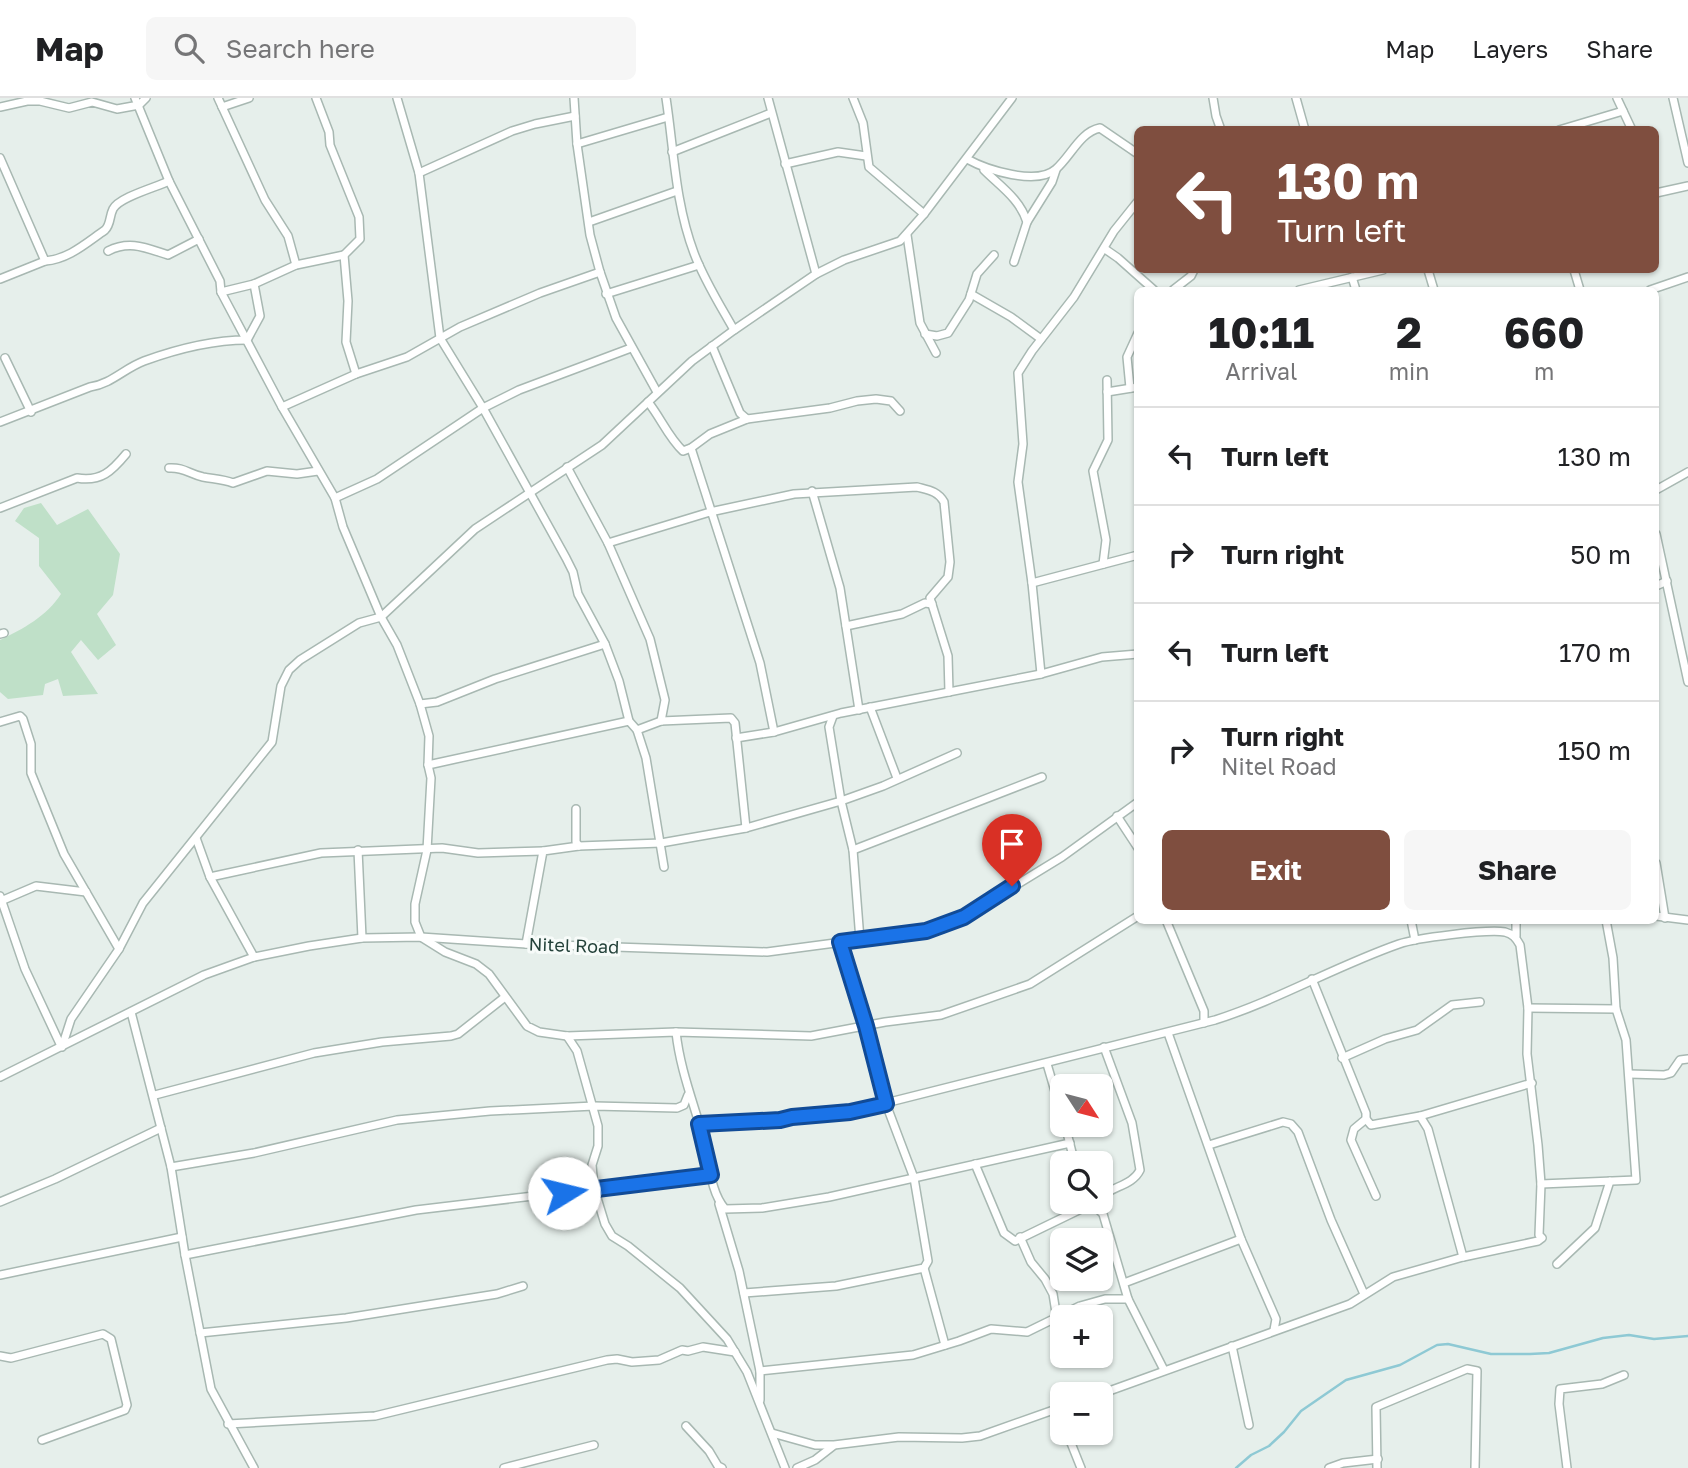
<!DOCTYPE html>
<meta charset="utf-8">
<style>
:root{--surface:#fff;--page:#f6f6f6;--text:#202124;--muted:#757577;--line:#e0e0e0;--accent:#7f4e3f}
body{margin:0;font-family:"Golos Text",sans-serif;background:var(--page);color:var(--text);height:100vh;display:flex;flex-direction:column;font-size:26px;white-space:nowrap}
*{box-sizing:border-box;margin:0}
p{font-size:23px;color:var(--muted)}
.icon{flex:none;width:38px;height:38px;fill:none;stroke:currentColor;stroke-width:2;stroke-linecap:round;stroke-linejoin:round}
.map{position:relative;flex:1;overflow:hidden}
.drawer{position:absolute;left:1134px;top:189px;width:525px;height:637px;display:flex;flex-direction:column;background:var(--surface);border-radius:10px;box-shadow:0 2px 5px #0004}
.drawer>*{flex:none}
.banner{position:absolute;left:1134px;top:28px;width:525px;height:147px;border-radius:10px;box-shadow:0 2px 5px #0004;background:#7f4e3f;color:#fff;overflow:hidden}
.needle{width:46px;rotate:126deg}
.fabs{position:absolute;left:1050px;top:976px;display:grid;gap:14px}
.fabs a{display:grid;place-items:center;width:63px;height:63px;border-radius:10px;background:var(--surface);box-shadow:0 2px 5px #0004;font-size:35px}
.pin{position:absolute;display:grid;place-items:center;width:60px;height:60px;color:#fff;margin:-72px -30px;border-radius:50% 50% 50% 0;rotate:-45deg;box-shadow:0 0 7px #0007}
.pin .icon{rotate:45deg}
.me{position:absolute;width:77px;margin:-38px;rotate:81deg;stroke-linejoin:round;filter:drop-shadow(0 0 5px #0008)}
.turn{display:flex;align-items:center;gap:24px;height:147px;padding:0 28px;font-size:32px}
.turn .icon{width:91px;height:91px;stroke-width:2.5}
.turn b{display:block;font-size:49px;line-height:60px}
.eta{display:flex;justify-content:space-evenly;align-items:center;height:119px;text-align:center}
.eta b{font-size:42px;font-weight:700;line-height:49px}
.action{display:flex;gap:14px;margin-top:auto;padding:14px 28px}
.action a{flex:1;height:80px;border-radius:10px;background:var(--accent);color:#fff;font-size:28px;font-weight:700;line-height:80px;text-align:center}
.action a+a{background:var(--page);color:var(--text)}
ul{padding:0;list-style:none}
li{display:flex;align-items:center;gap:21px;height:98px;padding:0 28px;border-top:2px solid var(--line)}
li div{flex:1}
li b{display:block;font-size:26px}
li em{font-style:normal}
header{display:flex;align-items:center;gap:42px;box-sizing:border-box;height:98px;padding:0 35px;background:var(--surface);border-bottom:2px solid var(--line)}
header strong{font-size:33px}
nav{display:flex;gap:38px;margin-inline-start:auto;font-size:24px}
.search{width:490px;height:63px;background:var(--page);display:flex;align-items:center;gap:18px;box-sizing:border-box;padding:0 24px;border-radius:10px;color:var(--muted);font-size:26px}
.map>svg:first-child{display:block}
</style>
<header>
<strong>Map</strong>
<div class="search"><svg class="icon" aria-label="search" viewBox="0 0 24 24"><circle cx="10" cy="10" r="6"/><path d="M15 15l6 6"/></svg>Search here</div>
<nav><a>Map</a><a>Layers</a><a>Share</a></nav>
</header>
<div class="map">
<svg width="1688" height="1370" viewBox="0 0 1688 1370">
<rect width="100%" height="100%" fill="#e6efeb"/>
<path fill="#bfe0c8" d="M41,405L57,427L88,411L120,456L113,497L97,516L116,547L98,562L81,542L71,554L98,596L63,598L58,581L45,586L43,597L8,601L0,594V542C23,531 47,518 61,496L39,468V440L15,423L24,410Z"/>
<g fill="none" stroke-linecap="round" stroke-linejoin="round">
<polyline stroke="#8ec9d4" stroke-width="2.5" points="1236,1370 1251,1357 1269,1348 1284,1334 1301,1313 1346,1282 1400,1267 1437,1247 1448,1246 1491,1256 1530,1256 1549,1255 1603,1240 1629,1237 1654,1241 1688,1238"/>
<defs>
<g id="street">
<polyline points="135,0 169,83 220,183 221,194 282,309 335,400 343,429 381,519 397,547 420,606 429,638 428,667 431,680 427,752 415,806 415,824 421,839 445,854 476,866 489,876 527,928 539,934 567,938 676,934 811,938 885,924 941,917 1030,886 1138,818"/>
<polyline points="218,0 265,102 288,138 296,167"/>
<polyline points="316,0 329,34 330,47 359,119 360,141 344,157 348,203 346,244 356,276"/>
<polyline points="397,0 419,75 440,240 483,310 566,460 573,474 578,496 605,546 619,583 629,623 637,632 646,660 664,769"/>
<polyline points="574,0 577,46 590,137 600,174 616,220 657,294"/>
<path d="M666,0C674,52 675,105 694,155C704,182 720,207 734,232"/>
<polyline points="768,0 816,176"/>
<polyline points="853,0 863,25 869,69 924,116"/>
<polyline points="1213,0 1216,18 1221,32"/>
<polyline points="1296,0 1305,32"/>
<polyline points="1617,0 1632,32"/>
<polyline points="1673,0 1688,65"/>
<polyline points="0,9 27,3 40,3 69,10 92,4 117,11 139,7 146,0"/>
<polyline points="222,9 249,0"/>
<polyline points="1559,32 1623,13"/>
<polyline points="577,46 668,19"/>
<polyline points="672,54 771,15"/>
<polyline points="0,60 45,163 0,181"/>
<path d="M967,61C987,72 1037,88 1056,71C1071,58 1080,34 1100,30L1138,56"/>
<polyline points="785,66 838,54 866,58"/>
<path d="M984,72C1000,88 1020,101 1027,124L1014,164"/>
<polyline points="419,75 512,33 535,26 575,18"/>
<polyline points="1656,95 1688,88"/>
<polyline points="589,124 677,93"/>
<polyline points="1027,124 1052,84 1056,72"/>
<polyline points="907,137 920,225 936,255"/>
<polyline points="1105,151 1118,160 1154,192"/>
<path d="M108,153C130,142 146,150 168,157L199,141"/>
<path d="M45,163C69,161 86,145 105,132C111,126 109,119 113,111C119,99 157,89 169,83"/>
<polyline points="1428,172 1434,192"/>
<polyline points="1574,172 1580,192"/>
<polyline points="1352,179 1356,192"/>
<polyline points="1173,192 1191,178 1194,172"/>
<polyline points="1299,192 1383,172"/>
<polyline points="1650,192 1688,179"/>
<polyline points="221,194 254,186"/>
<polyline points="606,196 699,167"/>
<polyline points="971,196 1011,219 1041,241"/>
<polyline points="925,236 937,238 948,235 969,202 977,176 994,157"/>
<polyline points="712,248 740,315 747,321"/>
<polyline points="5,260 31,314"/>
<polyline points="1130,290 1127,259 1138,235"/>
<polyline points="1107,294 1138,289"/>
<path d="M648,304C661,320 668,339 683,353L691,350L710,336L747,321L830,310L857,303L876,301L891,303L900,313"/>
<polyline points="282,309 356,276 407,259 460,229 540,195 600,174"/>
<path d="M0,324L90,289C111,286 125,270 144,263C177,251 213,242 247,242L260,218L254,186L296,167L344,157"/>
<polyline points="691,350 760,565 774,634"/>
<polyline points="567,369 608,445 650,541 665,602 661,623"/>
<path d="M169,370C184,369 189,376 203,379C214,381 223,381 233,385L267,373L297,376L318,373"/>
<polyline points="1656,392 1688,374"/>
<polyline points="812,393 840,490 859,612"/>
<polyline points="335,400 377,381 483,310 519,292 631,250"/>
<path d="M0,410L77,380C101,384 112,373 126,356"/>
<polyline points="1656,436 1688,584"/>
<path d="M608,445L710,414L794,396L917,389C928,392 938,393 944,404L950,464L948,479L930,500L948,558L949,594"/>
<polyline points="1103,466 1106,442 1093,373 1108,342 1107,282"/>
<polyline points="1032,485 1138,457"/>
<polyline points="1656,488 1667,483"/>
<polyline points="846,528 902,516 925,505 932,506"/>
<polyline points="0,536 4,535"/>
<polyline points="1041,576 1032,485 1018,384 1023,346 1018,275 1032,253 1074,199 1114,133 1138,103"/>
<polyline points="420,606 437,604 495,581 605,546"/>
<polyline points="870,609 897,680"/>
<polyline points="833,618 829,629 841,703 853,752 860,842"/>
<polyline points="0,624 20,618 23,621 31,646 31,675 64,756 119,851"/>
<polyline points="637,632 661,623 731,620 735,625 746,730"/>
<polyline points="736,640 774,634 841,615 1041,576 1102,559 1138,556"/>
<polyline points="428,667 629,623"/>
<polyline points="576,711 576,744 579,748"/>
<polyline points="1117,718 1138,750"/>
<polyline points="196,740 210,779 254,859"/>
<polyline points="358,752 362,840"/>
<polyline points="853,752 1042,679"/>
<polyline points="1656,765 1665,820"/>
<polyline points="210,779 321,755 442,750 478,755 543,753"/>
<polyline points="0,798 25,871 61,948"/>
<polyline points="1,803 36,788 86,794"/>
<polyline points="1656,818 1688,822"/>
<polyline points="1166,822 1204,913 1204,925"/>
<polyline points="1411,822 1415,842"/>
<polyline points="1516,838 1516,822"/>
<polyline points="526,846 543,753 579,748 661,745 746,730 841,703 883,688 957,655"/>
<polyline points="1312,881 1366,1015 1366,1021 1354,1031 1351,1042 1376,1098"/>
<polyline points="1528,910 1616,911"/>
<polyline points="131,914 171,1069 185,1157 211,1291 254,1370"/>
<path d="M676,934C680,971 693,1003 703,1039C710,1063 709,1092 725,1111L762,1110L829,1099L1070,1045"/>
<polyline points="1168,935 1241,1141 1276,1221 1274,1232"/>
<polyline points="567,938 577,953 598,1028 598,1048 592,1067 594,1090 605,1126 612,1138 628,1148 680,1190 727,1241 747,1274 785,1370"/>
<polyline points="62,949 71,921 119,851 143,805 272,644 281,588 289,572 300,562 359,525 381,519 475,431 602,347 692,263 734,232 816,176 844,162 900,143 924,116 1012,0"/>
<polyline points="1342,960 1385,941 1417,932 1452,907 1480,904"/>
<polyline points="1047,966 1062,1017"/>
<polyline points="1629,976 1664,977 1671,975 1680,962 1688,961"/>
<polyline points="0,979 204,877 254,859 309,848 362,840 421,839 526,846 767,854 926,833 964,819 1062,759 1138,704"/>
<polyline points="155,997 314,955 382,944 451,938 458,936 505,899"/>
<polyline points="1420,1018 1532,985"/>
<polyline points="1366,1021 1371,1027 1420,1018 1428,1031 1463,1159"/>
<path d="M699,1025L781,1022L792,1019L850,1014L1215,922C1278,902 1336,868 1399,846C1416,840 1487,831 1505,834C1513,836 1516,840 1520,847L1528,910L1527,956L1538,1047L1541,1086L1539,1137L1542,1140L1538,1143L1463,1159L1393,1179L1350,1206L1098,1297"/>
<polyline points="1065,1027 1075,1066"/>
<polyline points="1209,1047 1283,1024 1291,1026 1298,1034 1331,1122 1364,1196"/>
<polyline points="975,1066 1004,1135 1015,1143 1083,1110"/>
<polyline points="171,1069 254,1055 397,1022 490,1013 594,1008 677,1010 684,1007 688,997"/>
<polyline points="1541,1086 1636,1082 1626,942 1616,911 1613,860 1606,822"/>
<path d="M1101,1099C1113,1088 1133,1087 1140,1072L1132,1025L1104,949"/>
<polyline points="0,1104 55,1081 161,1030"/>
<polyline points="1081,1104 1083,1110 1094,1107 1103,1116 1128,1201 1164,1272"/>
<polyline points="719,1106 739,1173 760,1273 760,1302"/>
<polyline points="1020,1139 1031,1164 1045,1181 1053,1196 1057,1221"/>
<polyline points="185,1157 416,1112 711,1077"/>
<polyline points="1557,1166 1595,1130 1610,1083"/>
<polyline points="924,1170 945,1247"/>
<polyline points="0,1177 182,1139"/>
<polyline points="1124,1185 1241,1141"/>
<polyline points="744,1195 836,1188 924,1170 928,1163 914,1080 886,1006 866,928 840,844"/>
<polyline points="200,1235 346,1220 497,1196 523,1188"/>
<polyline points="1232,1248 1249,1327"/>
<polyline points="0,1258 11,1260 103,1236 111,1241 127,1307 125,1312 42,1342"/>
<polyline points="760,1273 913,1257 959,1243 991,1231 1027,1234 1080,1208 1105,1201 1128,1201"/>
<polyline points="228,1326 375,1318 607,1262 617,1261 632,1264 659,1262 682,1252 688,1253 703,1249 735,1254"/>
<polyline points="686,1328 709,1353 718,1368 722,1370"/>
<polyline points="772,1335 815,1347 834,1347 899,1339 962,1340 980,1338 1062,1309"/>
<polyline points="1067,1335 1081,1370"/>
<polyline points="504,1370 594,1347"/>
<polyline points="797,1370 815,1362 833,1348"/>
<polyline points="1329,1370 1343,1365 1378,1361"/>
<polyline points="1377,1370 1376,1309 1467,1271 1477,1273 1475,1370"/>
<polyline points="1567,1370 1559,1306 1560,1291 1602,1286 1624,1277"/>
</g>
</defs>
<use href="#street" stroke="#a8b8b2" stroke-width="10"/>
<use href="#street" stroke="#fff" stroke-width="7"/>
</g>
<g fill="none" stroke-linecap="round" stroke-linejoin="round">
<defs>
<polyline id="route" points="564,1095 711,1077 699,1026 780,1022 792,1019 850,1014 886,1006 866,928 840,844 926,833 964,819 1012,788"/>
</defs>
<use href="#route" stroke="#114b97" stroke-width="18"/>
<use href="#route" stroke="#1a73e8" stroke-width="12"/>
</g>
<g text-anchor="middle" stroke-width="6" stroke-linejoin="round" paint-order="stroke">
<g font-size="18" fill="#24423a" stroke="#f7fbf9">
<text transform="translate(574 848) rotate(2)" y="6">Nitel Road</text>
</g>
</g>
</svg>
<div class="fabs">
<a><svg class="needle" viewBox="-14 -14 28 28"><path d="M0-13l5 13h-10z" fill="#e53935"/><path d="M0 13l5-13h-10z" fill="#757577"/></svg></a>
<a><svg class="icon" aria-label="search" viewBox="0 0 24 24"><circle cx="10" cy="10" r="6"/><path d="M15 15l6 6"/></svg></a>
<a><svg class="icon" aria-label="layers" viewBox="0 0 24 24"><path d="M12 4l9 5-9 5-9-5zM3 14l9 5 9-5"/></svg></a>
<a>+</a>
<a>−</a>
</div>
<div class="pin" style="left:1012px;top:788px;background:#d93025"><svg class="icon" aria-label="arrive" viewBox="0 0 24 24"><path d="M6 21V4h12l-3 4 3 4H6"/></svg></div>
<svg class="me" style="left:564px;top:1095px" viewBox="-20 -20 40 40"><circle r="19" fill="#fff"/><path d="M0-13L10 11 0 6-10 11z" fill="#1a73e8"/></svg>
<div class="banner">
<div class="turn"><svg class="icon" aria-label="left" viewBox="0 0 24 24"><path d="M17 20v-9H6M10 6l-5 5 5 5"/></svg><div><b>130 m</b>Turn left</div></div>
</div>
<section class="drawer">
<div class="eta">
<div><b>10:11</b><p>Arrival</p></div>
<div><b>2</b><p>min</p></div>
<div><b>660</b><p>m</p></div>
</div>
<ul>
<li><svg class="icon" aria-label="left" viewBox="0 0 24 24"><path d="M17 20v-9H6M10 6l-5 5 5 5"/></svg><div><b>Turn left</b></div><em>130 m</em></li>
<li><svg class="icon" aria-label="right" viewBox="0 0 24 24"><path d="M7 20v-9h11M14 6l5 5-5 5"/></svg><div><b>Turn right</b></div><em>50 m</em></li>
<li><svg class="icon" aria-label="left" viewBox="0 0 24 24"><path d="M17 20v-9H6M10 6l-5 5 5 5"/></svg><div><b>Turn left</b></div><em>170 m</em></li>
<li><svg class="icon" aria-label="right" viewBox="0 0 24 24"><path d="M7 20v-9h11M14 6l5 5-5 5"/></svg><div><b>Turn right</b><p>Nitel Road</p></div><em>150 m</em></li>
</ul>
<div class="action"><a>Exit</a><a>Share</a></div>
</section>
</div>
